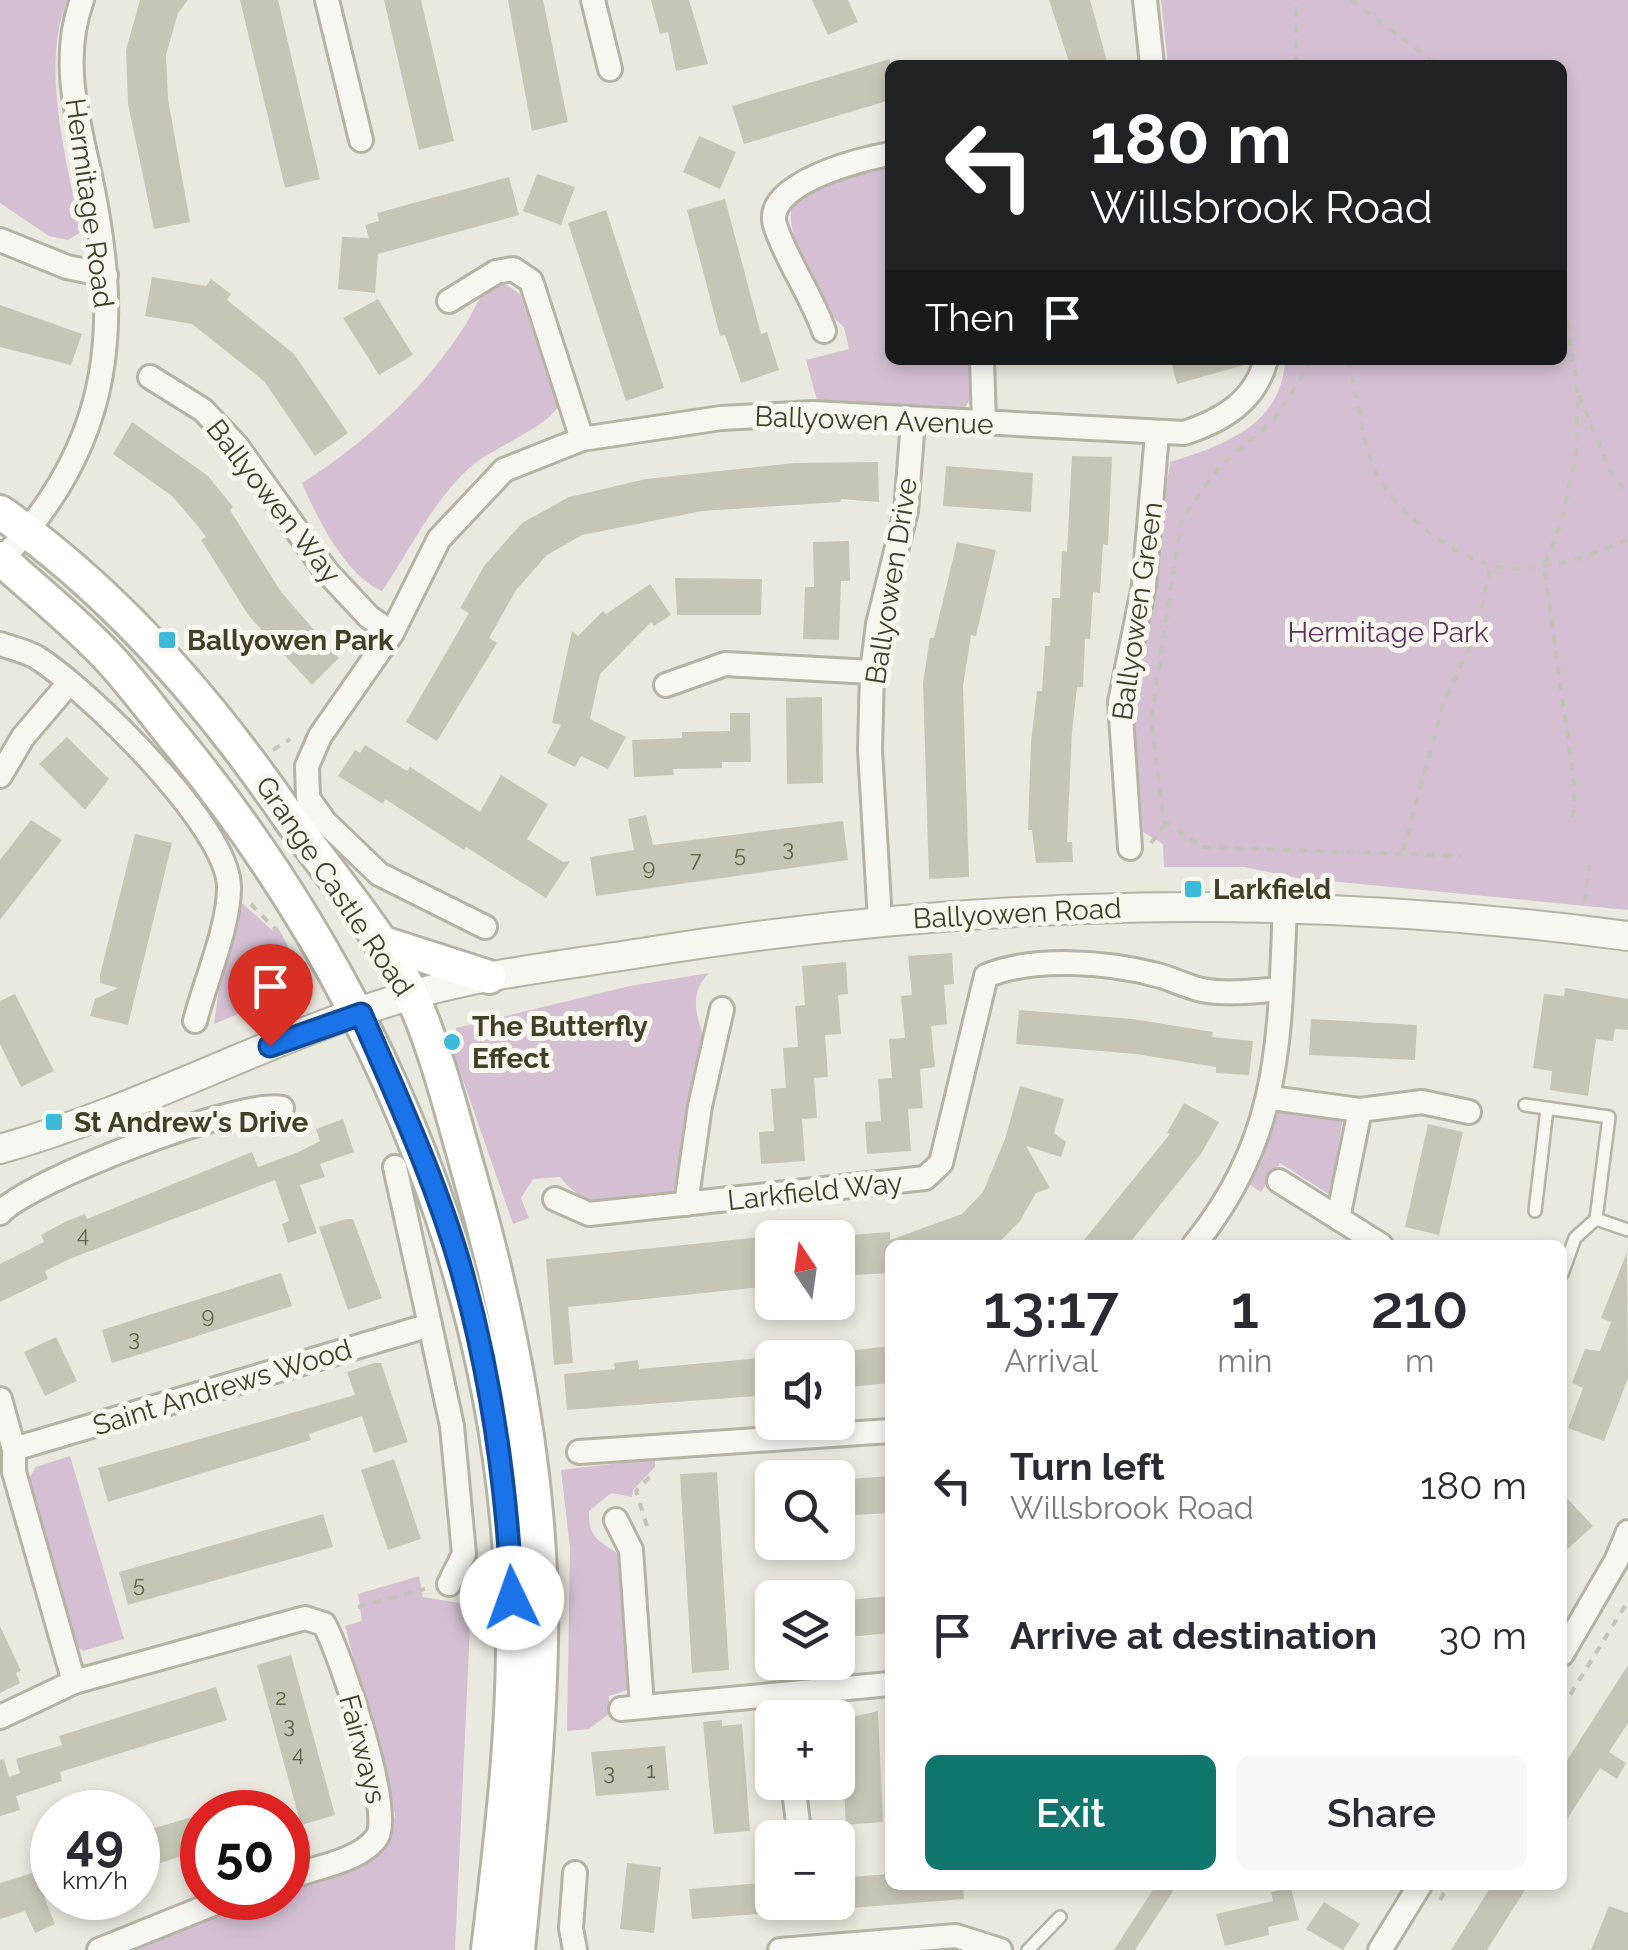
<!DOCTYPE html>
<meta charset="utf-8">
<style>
:root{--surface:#fff;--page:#f7f7f7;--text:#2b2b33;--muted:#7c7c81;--accent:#0f766e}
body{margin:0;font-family:Raleway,sans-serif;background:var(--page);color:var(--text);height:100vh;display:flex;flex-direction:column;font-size:38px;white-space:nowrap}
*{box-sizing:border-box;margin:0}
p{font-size:32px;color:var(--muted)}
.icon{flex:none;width:55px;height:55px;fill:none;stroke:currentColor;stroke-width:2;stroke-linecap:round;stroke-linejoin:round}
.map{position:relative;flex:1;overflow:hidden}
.side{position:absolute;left:885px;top:1240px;width:682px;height:650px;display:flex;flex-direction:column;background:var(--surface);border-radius:15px;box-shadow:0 5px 15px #0003}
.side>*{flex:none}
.top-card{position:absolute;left:885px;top:60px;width:682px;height:305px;border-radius:15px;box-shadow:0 5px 15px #0003;background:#202124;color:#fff;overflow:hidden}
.needle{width:65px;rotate:347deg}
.buttons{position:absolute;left:755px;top:1220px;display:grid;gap:20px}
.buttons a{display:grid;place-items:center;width:100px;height:100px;border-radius:15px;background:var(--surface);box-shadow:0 5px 15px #0003;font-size:50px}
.speed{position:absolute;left:30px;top:1790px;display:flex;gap:20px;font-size:50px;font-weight:700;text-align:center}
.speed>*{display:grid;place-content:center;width:130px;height:130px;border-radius:50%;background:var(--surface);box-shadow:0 5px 15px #0003;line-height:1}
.speed small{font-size:25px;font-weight:400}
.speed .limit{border:15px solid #d22;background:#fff;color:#111}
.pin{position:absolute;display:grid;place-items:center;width:85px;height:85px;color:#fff;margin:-102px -42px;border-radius:50% 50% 50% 0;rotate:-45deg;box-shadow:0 0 10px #0007}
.pin .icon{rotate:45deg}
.me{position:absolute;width:110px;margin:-55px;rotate:357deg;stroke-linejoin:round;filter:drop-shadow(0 0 8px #0008)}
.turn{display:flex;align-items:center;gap:35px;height:210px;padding:0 40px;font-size:45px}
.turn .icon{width:130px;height:130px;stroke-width:2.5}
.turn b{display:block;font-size:70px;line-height:85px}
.then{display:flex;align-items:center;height:95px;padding:0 40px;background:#0003;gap:20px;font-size:38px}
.eta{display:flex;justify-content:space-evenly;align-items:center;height:170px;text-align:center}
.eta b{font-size:60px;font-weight:600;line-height:70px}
.primary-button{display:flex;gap:20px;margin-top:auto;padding:20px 40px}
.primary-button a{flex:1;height:115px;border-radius:15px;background:var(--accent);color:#fff;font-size:40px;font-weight:600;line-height:115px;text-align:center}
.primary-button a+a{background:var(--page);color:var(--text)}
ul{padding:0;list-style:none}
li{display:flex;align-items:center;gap:30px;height:150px;padding:0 40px}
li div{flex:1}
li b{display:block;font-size:38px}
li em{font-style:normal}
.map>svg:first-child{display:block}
</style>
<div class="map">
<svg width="1628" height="1950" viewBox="0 0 1628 1950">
<rect width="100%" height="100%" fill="#e9e9df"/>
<g fill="#d4c0d2">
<path d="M0,0H68C39,63 68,166 81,232L68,240L49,236L0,203Z"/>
<path d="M1161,0H1628V910L1298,878L1244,867H1164L1163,844L1143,832L1134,710L1170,462C1224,445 1282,425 1285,360H1562V65H1168Z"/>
<path d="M890,165V360H973L976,387L965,408L939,411L817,400L806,360L849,349L844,327C817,307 787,238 791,206L812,190Z"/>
<path d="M505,284L520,294L558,407C542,431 493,446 468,469C430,505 411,549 382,591C346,576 317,518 302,483C366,442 422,392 464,327C478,306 476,292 505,284Z"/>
<polygon points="232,894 273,931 277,926 297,963 294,982 271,1000 214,1024"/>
<path d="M709,973C690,992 695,1012 703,1035L674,1192C627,1200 594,1219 560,1177L533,1179L521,1198L529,1218L513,1224L454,1054L456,1028L630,986Z"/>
<polygon points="1280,1109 1343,1118 1330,1195 1280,1163 1261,1192 1245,1181"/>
<polygon points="70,1456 124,1639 83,1651 75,1645 26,1483 36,1467"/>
<path d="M655,1459V1467L633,1490L632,1497L611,1493L589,1511C588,1541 602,1541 622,1557L631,1689L609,1696V1714L589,1729L567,1731L570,1548L561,1470Z"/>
<path d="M419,1576L423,1597L471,1605L455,1950H131C179,1928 234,1898 288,1898V1890C336,1874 387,1872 395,1814L345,1626L362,1621L358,1594Z"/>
</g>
<g fill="#c7c6b6">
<polygon points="140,0 188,0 178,13 166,55 168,99 190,222 154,229 128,104 126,50"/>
<polygon points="240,0 278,0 320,179 285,188"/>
<polygon points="384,0 421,0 454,141 419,150"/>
<polygon points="508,0 543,0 568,122 532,131"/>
<polygon points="651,0 689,0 708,64 676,71 668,32 660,34"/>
<polygon points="812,0 848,0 858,22 828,35"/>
<polygon points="1049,0 1090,0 1108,65 1070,65"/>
<polygon points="890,59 890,100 744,144 732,106"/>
<polygon points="699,136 736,152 720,189 683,172"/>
<polygon points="537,174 575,187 561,225 523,211"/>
<polygon points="509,177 519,215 378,254 375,293 338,289 342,237 369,238 365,225 379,221 377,213"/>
<polygon points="725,199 761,334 767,332 779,370 741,383 725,335 720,336 687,210"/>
<polygon points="606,210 664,388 626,401 568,223"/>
<polygon points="152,277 206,286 211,279 231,294 227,300 294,354 348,433 315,456 264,381 192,324 145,316"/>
<polygon points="378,299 413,355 379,375 343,318"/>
<polygon points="0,305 82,334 71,365 0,347"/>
<polygon points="1190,360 1243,360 1244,365 1177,384 1172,365"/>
<polygon points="132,422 208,476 233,507 230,510 281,592 339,658 312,685 249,616 201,540 206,537 197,525 172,496 113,454"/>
<polygon points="1072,456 1112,457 1108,545 1103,544 1100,593 1093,592 1090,639 1085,639 1083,687 1077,687 1072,732 1067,842 1072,842 1073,862 1036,863 1032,830 1028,830 1031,742 1037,691 1042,691 1045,646 1050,646 1052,598 1060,598 1062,551 1067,552"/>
<polygon points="878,462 879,502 841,499 840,502 702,511 582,535 547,555 516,590 489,638 497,643 437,741 406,722 469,613 460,608 470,591 484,566 522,523 569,497 646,479 795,463"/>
<polygon points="946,466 1033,473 1031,512 943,506"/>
<polygon points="849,541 850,581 841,581 839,640 803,639 805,587 814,587 813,542"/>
<polygon points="957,542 996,550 976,636 971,635 963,686 969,877 929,879 923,683 930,638 934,638"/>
<polygon points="675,578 762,579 761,615 677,615"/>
<polygon points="650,584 671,615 654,626 651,622 600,674 590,719 626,737 608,769 581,756 575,767 547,753 561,725 552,723 572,631 578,636 603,611 606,614"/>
<polygon points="822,697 823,783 787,784 786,698"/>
<polygon points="730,713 750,713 751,762 722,762 722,768 673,769 674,775 634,777 632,740 682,738 682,732 730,731"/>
<polygon points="67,737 109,779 85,810 39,764"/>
<polygon points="365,745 407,771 410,767 480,812 501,775 548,804 527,839 563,862 570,861 546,898 466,847 464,850 385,799 383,804 338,776 355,750 360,753"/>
<polygon points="646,815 653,845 843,821 848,860 596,896 590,857 634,850 628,819"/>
<polygon points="31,820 62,840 0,920 0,860"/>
<polygon points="135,834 172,843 128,1025 90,1016 95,999 118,988 100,983 100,975"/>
<polygon points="952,953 954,984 944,985 947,1024 931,1026 935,1067 920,1069 923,1108 908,1109 911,1151 867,1154 865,1122 881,1121 878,1079 892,1078 889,1039 905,1038 901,996 912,995 908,956"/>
<polygon points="846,962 848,994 838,995 841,1034 825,1035 828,1077 814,1078 817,1118 802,1119 805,1161 761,1164 759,1132 774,1131 771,1089 786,1088 783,1048 798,1047 795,1006 805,1005 802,966"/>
<polygon points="1565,988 1628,999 1628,1030 1615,1029 1613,1041 1596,1039 1588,1096 1550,1090 1552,1071 1533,1068 1544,994 1564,996"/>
<polygon points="15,994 54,1071 21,1087 0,1044 0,1001"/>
<polygon points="1019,1010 1133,1019 1213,1032 1212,1037 1253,1041 1249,1075 1216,1073 1216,1067 1136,1054 1016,1044"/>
<polygon points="1311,1019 1417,1025 1415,1060 1309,1055"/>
<polygon points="1020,1086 1064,1099 1054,1133 1066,1142 1061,1157 1026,1146 1050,1188 1036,1193 1020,1221 996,1245 890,1245 890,1273 838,1276 838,1236 890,1232 890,1240 962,1214 983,1192 1005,1139"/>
<polygon points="1184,1103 1219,1122 1201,1154 1128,1245 1080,1245 1170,1134 1167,1133"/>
<polygon points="343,1119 354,1152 320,1164 325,1177 300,1185 317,1233 288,1243 282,1224 289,1221 275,1180 72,1258 45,1271 48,1279 0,1302 0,1264 44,1242 41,1235 67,1221 85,1214 87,1219 252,1152 258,1167 296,1153 320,1141 316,1129"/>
<polygon points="1428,1124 1463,1132 1439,1235 1405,1227"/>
<polygon points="346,1219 353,1219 382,1298 348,1310 319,1227"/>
<polygon points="762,1237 772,1238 772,1286 568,1307 573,1363 554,1365 546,1259"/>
<polygon points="1627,1252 1628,1378 1604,1441 1568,1428 1583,1388 1572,1383 1585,1349 1600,1351 1611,1322 1601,1318"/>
<polygon points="281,1273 292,1306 112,1363 102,1330"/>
<polygon points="56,1337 77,1381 45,1396 24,1352"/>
<polygon points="890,1346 890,1383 838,1388 838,1352"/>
<polygon points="772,1357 772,1395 567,1410 564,1374 615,1369 614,1363 638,1360 639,1369"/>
<polygon points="374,1363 381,1363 408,1442 374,1453 362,1416 309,1434 311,1440 108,1502 98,1468 355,1395 347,1372"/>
<polygon points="394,1459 421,1539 388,1550 361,1470"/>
<polygon points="717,1472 729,1670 692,1673 680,1474"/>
<polygon points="890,1476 890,1513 838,1516 838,1480"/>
<polygon points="1562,1493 1593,1526 1562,1554"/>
<polygon points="323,1514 333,1547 128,1605 119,1572"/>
<polygon points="890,1596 890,1633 838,1638 838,1601"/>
<polygon points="0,1626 21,1671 16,1673 20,1683 0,1693"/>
<polygon points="291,1655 335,1815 301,1825 257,1665"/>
<polygon points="1628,1665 1628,1723 1609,1752 1626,1763 1617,1779 1600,1768 1562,1827 1562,1768"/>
<polygon points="216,1687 227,1720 60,1772 62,1781 16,1796 20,1810 0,1816 0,1760 4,1759 9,1777 20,1773 16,1759 62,1745 59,1736"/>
<polygon points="878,1711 883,1822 846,1825 840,1720"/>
<polygon points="722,1720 722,1726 742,1724 750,1831 714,1834 703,1722"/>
<polygon points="665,1746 669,1790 596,1796 591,1752"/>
<polygon points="202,1814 202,1850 138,1870 138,1833"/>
<polygon points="627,1863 661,1867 654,1933 620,1929"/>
<polygon points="39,1871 40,1875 52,1871 52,1895 44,1897 55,1924 35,1933 25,1911 0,1919 0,1883"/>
<polygon points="890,1874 890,1885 963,1885 964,1899 838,1909 838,1878"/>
<polygon points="772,1882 772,1913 692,1919 689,1889"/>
<polygon points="1156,1885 1177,1885 1135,1950 1114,1950"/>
<polygon points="1492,1885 1528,1885 1487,1950 1451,1950"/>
<polygon points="1291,1888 1299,1920 1268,1927 1269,1935 1225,1946 1216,1914 1273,1901 1271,1892"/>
<polygon points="1324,1902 1360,1924 1343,1950 1306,1929"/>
<polygon points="1609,1906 1628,1913 1628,1950 1591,1950"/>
</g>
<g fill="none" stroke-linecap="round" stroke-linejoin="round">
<defs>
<g id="service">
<polyline points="1525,1105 1609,1117 1596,1219 1575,1238 1562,1274"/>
<polyline points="1535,1211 1547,1109"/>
<polyline points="1596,1219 1628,1230"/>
<polyline points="1028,1950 1060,1917"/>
</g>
<g id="minor">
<polyline points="327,0 361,140"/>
<polyline points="593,0 610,69"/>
<polyline points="1145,0 1152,65"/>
<polyline points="0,240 67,267 106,275"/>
<polyline points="449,301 496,272 513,269 531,281 582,439"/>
<path d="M824,331C811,294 785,258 775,225C763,184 860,159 890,154"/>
<polyline points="982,360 984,423"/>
<polyline points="150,377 203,410 236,445 326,571 369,617 392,633"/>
<path d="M2,559C115,442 122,323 89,171C76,113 61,57 82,0"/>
<path d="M0,644C12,648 25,651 36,657C86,688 230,828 229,888C229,927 205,982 195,1021"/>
<polyline points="666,685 725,664 872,672"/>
<polyline points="0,776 23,737 69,683"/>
<polyline points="1130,848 1120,702 1144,585 1157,434"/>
<polyline points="880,921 870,750 872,672 878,624 906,511 913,421"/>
<path d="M485,927L379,874L325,822L308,798L307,766L320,736L392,633L439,539L504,470L582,439L721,418L813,413L1184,433C1221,421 1255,402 1266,360"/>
<polyline points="1271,1098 1360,1110 1422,1102 1469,1112"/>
<polyline points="1279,1181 1381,1245"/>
<path d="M555,1199L589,1214L925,1178L941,1163L986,976C1034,956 1108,962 1157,975C1173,979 1187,987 1202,990C1228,995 1255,991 1281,989"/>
<polyline points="686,1204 700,1106 722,1009"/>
<path d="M0,1213C28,1181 241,1099 282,1108"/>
<polyline points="1338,1218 1360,1110"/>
<path d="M1194,1245C1282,1136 1279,1040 1285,907"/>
<polyline points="430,1325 452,1426 464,1554 449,1584"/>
<path d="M0,1399L14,1449V1472L74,1682L305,1618L324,1624C340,1653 394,1811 377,1837C361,1861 314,1868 288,1877"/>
<polyline points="14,1449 430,1325 395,1167"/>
<polyline points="579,1452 890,1431"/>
<polyline points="616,1520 631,1550 642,1706"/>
<polyline points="1562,1654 1616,1561 1628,1532"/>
<polyline points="621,1709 890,1684"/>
<polyline points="0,1717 74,1682"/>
<polyline points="793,1782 798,1823"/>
<polyline points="575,1873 571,1928 575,1950"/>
<polyline points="99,1950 228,1898"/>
<polyline points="780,1950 956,1936 1000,1950"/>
<polyline points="1380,1950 1420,1885"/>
</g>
<path id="tertiary" d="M0,1149C143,1109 272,1035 415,994C492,972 574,964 653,951C981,899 1299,892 1628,936"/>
<g id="secondary">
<path d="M0,512C115,592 209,701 288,816C326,870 385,937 412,996C437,1051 452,1114 469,1173C512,1323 544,1486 541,1643C539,1746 528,1848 518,1950"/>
<path d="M0,558C36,591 75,622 109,658C133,684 155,714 178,742C382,992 508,1300 513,1625C514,1734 501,1842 488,1950"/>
<polyline points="380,942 489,977"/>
</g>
</defs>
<use href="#service" stroke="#b4b3a4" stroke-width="16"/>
<use href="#minor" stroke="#b4b3a4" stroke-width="28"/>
<use href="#tertiary" stroke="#b4b3a4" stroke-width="32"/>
<use href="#secondary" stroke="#b4b3a4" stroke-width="38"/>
<g stroke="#c4c4b9" stroke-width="4" stroke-dasharray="8 8" stroke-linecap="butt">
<polyline points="1351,0 1438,65"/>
<polyline points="1296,65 1296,0"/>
<polyline points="1562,290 1578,394 1576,452 1562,521 1544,566 1575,790 1572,823"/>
<polyline points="1312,360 1274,420 1221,465 1182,518 1151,719 1164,822 1203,847 1461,856"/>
<path d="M1348,360C1357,392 1360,427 1370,458C1385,508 1464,569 1517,569C1555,568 1594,555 1628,539"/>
<polyline points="1579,395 1612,476 1628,493"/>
<polyline points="273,750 290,739"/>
<polyline points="1151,843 1166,823"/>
<polyline points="1403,851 1444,702 1478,629 1490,566"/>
<polyline points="1585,903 1589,865"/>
<polyline points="251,904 275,929"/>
<polyline points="647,1526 636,1491 655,1471"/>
<polyline points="358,1607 425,1589"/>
<polyline points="1562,1708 1628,1601"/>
<polyline points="1440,1900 1449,1885"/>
</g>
<use href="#service" stroke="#f7f7f2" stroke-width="11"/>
<use href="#minor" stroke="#f7f7f2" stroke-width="22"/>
<use href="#tertiary" stroke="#f7f7f2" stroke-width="28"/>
<use href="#secondary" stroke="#fff" stroke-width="32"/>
</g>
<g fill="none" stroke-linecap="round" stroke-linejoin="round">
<defs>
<path id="route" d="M270,1046L361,1014C398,1099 438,1186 463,1276C492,1382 507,1489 512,1598"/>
</defs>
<use href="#route" stroke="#114b97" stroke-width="25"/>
<use href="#route" stroke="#1a73e8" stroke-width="18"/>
</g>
<g fill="#3cbad7" stroke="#f7f6ef" stroke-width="4">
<rect x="157" y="630" width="20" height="20" rx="5"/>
<rect x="1183" y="879" width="20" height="20" rx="5"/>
<circle cx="452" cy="1042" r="10"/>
<rect x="44" y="1112" width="20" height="20" rx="5"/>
</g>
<g text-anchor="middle" stroke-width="10" stroke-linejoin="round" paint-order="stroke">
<g font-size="22" fill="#63624b">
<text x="788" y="856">3</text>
<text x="740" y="862">5</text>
<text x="696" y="867">7</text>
<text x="649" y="875">9</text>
<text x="83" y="1242">4</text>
<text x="208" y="1323">9</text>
<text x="134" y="1346">3</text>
<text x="139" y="1592">5</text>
<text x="281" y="1705">2</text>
<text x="289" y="1733">3</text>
<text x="298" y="1761">4</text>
<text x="651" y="1778">1</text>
<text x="609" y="1780">3</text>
</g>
<g font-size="28" fill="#424127" stroke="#f7f6ef">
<text transform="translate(90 203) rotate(82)" y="10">Hermitage Road</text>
<text transform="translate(874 420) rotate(2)" y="10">Ballyowen Avenue</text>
<text transform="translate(274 501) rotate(52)" y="10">Ballyowen Way</text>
<text transform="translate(891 581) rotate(-81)" y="10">Ballyowen Drive</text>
<text transform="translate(1137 611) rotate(-82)" y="10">Ballyowen Green</text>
<text transform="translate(335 886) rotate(56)" y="10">Grange Castle Road</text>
<text transform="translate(1017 913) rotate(-3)" y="10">Ballyowen Road</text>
<text transform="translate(815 1191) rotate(-6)" y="10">Larkfield Way</text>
<text transform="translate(222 1387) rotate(-17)" y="10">Saint Andrews Wood</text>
<text transform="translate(363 1749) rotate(75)" y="10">Fairways</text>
</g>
<g font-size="28" fill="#5e3358" stroke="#f7f6ef">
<text x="1388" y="642">Hermitage Park</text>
</g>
<g font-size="28" font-weight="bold" fill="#424127" stroke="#f7f6ef" text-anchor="start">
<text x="187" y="650">Ballyowen Park</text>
<text x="1213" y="899">Larkfield</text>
<text x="472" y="1036">The Butterfly<tspan x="472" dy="32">Effect</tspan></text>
<text x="74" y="1132">St Andrew's Drive</text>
</g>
</g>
</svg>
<div class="buttons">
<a><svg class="needle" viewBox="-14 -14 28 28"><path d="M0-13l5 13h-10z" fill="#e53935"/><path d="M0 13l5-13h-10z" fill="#7c7c81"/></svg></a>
<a><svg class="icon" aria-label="sound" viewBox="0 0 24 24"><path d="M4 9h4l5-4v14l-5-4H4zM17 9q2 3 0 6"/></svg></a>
<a><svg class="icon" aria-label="search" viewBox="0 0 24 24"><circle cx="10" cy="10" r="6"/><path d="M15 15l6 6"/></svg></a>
<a><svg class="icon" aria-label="layers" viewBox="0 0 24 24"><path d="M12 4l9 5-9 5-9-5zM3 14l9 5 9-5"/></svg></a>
<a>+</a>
<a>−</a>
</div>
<div class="speed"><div>49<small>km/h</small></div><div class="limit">50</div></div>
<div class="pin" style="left:270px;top:1046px;background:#d93025"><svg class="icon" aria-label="arrive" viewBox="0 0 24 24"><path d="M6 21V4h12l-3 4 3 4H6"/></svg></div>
<svg class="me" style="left:512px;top:1598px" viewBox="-20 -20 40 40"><circle r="19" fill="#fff"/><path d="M0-13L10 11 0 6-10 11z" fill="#1a73e8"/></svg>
<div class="top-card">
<div class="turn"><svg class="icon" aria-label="left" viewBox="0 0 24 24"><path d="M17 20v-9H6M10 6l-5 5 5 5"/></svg><div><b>180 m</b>Willsbrook Road</div></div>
<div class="then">Then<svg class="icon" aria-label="arrive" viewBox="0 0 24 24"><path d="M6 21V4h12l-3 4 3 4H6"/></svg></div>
</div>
<section class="side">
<div class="eta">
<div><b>13:17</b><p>Arrival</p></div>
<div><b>1</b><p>min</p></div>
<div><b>210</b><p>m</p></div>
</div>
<ul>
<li><svg class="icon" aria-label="left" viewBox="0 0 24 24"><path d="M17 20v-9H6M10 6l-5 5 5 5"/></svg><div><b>Turn left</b><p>Willsbrook Road</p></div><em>180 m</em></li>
<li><svg class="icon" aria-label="arrive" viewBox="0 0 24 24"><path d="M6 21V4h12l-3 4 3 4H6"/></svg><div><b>Arrive at destination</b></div><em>30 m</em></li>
</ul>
<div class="primary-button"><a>Exit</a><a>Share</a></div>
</section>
</div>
